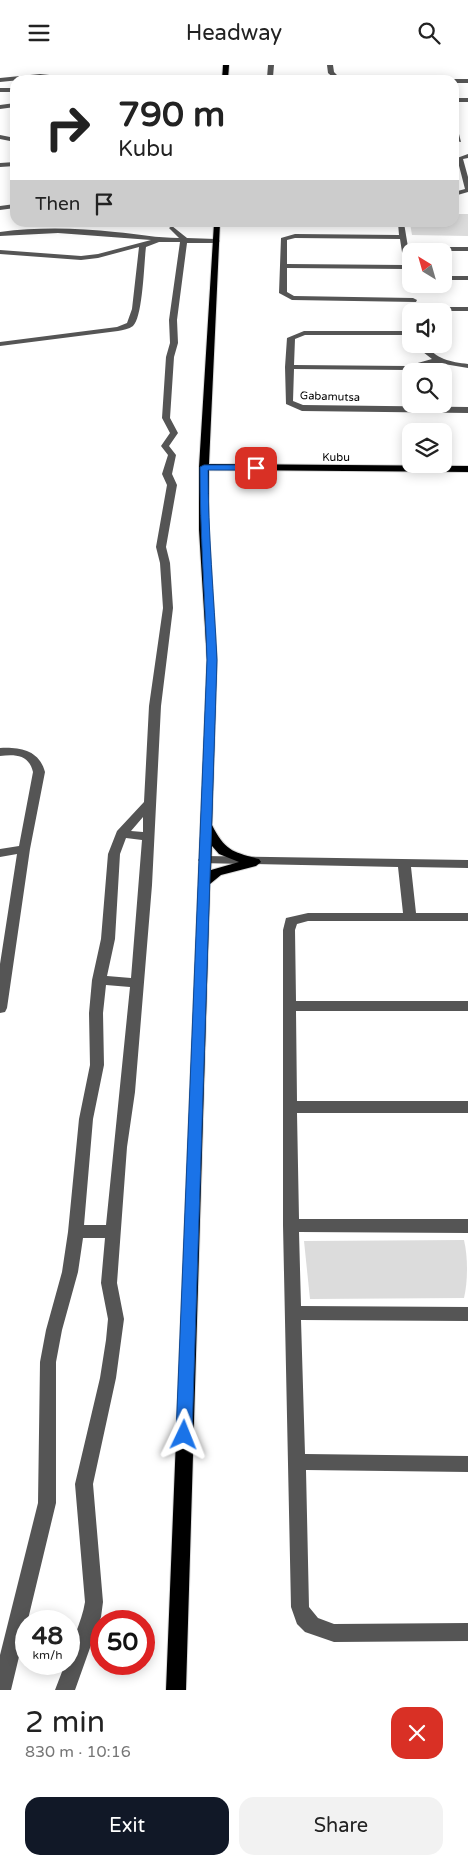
<!DOCTYPE html>
<meta charset="utf-8">
<style>
:root{--surface:#fff;--page:#f2f2f2;--text:#222;--muted:#767676;--accent:#111827}
body{margin:0;font-family:"Varela Round",sans-serif;background:var(--page);color:var(--text);height:100vh;display:flex;flex-direction:column;font-size:19px;white-space:nowrap}
*{box-sizing:border-box;margin:0}
p{font-size:16px;color:var(--muted)}
.icon{flex:none;width:28px;height:28px;fill:none;stroke:currentColor;stroke-width:2;stroke-linecap:round;stroke-linejoin:round}
.map{position:relative;height:1625px;overflow:hidden}
.panel{display:flex;flex-direction:column;background:var(--surface);flex:1}
.panel>*{flex:none}
.guide{position:absolute;left:10px;top:10px;width:449px;height:152px;border-radius:15px;box-shadow:0 2px 12px #0003;background:#fff;color:var(--text);overflow:hidden}
.needle{width:32px;rotate:323deg}
.controls{position:absolute;left:402px;top:178px;display:grid;gap:10px}
.controls a{display:grid;place-items:center;width:50px;height:50px;border-radius:10px;background:var(--surface);box-shadow:0 2px 12px #0003;font-size:25px}
.speed{position:absolute;left:15px;top:1545px;display:flex;gap:10px;font-size:25px;font-weight:700;text-align:center}
.speed>*{display:grid;place-content:center;width:65px;height:65px;border-radius:50%;background:var(--surface);box-shadow:0 2px 12px #0003;line-height:1}
.speed small{font-size:12px;font-weight:400}
.speed .limit{border:8px solid #d22;background:#fff;color:#111}
.pin{position:absolute;display:grid;place-items:center;width:42px;height:42px;color:#fff;margin:-21px;border-radius:10px;box-shadow:0 2px 8px #0006}
.me{position:absolute;width:55px;margin:-28px;rotate:2deg;stroke-linejoin:round;filter:drop-shadow(0 0 4px #0008)}
.turn{display:flex;align-items:center;gap:18px;height:105px;padding:0 25px;font-size:22px}
.turn .icon{width:65px;height:65px;stroke-width:2.5}
.turn b{display:block;font-size:35px;line-height:42px}
.then{display:flex;align-items:center;height:48px;padding:0 25px;background:#0003;gap:10px;font-size:19px}
.round{display:grid;place-items:center;flex:none;width:52px;height:52px;border-radius:15px;background:var(--page)}
.headline{display:flex;align-items:center;justify-content:space-between;height:85px;padding:0 25px}
h1{font-size:30px;font-weight:600;line-height:38px}
.primary-button{display:flex;gap:10px;margin-top:auto;padding:10px 25px}
.primary-button a{flex:1;height:58px;border-radius:15px;background:var(--accent);color:#fff;font-size:20px;font-weight:600;line-height:58px;text-align:center}
.primary-button a+a{background:var(--page);color:var(--text)}
header{display:flex;justify-content:space-between;align-items:center;height:65px;padding:0 25px;background:var(--surface);font-size:22px;font-weight:600}
.map>svg:first-child{display:block}
</style>
<header><svg class="icon" aria-label="menu" viewBox="0 0 24 24"><path d="M4 6h16M4 12h16M4 18h16"/></svg>Headway<svg class="icon" aria-label="search" viewBox="0 0 24 24"><circle cx="10" cy="10" r="6"/><path d="M15 15l6 6"/></svg></header>
<div class="map">
<svg width="468" height="1625" viewBox="0 0 468 1625">
<rect width="100%" height="100%" fill="#fff"/>
<g fill="#dcdcdc">
<polygon points="454,149 468,149 468,171 412,170 410,158 454,158"/>
<path d="M464,1175C468,1192 468,1216 464,1233L310,1234L304,1176Z"/>
</g>
<g fill="none" stroke-linecap="round" stroke-linejoin="round">
<defs>
<g id="major">
<polygon points="223,0 229,0 228,15 222,15"/>
<path d="M214,158H220L209,399L468,401V407L209,405V465L217,595L212,760C225,786 233,787 259,794L261,797L256,801L221,810L210,819L186,1625H166L207,595L199,465V402ZM212,781L219,789L239,797L211,805Z"/>
</g>
</defs>
<use href="#major" stroke="#dbdbdb" stroke-width="2"/>
<g fill="#555" fill-rule="evenodd">
<polygon points="268,0 274,0 273,12 277,15 267,13"/>
<polygon points="327,0 333,0 334,7 339,12 367,15 336,15 328,8"/>
<polygon points="40,9 78,13 81,15 40,13 0,17 0,13"/>
<polygon points="454,14 468,14 468,18 454,18 454,15 452,15"/>
<rect x="0" y="23" width="15" height="4"/>
<rect x="454" y="33" width="14" height="4"/>
<polygon points="15,38 15,42 0,44 0,40"/>
<polygon points="454,59 457,61 461,77 456,76"/>
<polygon points="0,70 15,73 15,77 0,74"/>
<polygon points="468,89 468,93 463,94 468,112 468,127 454,131 454,127 465,124 457,93"/>
<polygon points="15,97 15,101 0,102 0,98"/>
<polygon points="15,139 15,143 0,145 0,141"/>
<path d="M398,158H404L408,182H468V186H409L411,219H415L411,221L407,219L405,204L287,203V227L294,231L413,233L417,235L416,237L292,235L279,228L281,173L295,169L399,170ZM295,173L400,174L404,200L287,199V175Z"/>
<path d="M172,161L187,173L216,174L220,176L216,178H187L177,255L178,278L174,292L170,353L178,368L169,381L176,390L172,409L177,420L166,482L170,498L173,543L161,641L152,820L135,1027L127,1082L117,1218L124,1254L116,1313L93,1419L103,1537L101,1552L75,1625H55L65,1599H69C69,1578 82,1558 85,1537L75,1419L100,1313L106,1275L108,1254L101,1218L105,1173H83L78,1207L62,1265L56,1297V1438L11,1625H0V1590L38,1438L40,1297L46,1265L62,1207L68,1167L79,1054L90,1000L89,948L92,915L101,874L108,789L117,766L144,737L149,641L163,543L160,498L156,482L167,420L162,409L168,390L161,381L170,368L162,353L166,292L170,278L169,255L180,177H159L146,182C144,197 143,252 133,261C129,264 123,265 118,266L0,281V277L117,262L127,258L132,244L139,182L98,193L81,195L0,189V185L81,191L98,189L151,175L58,168L0,171V167C39,162 77,163 115,167C138,169 157,173 179,173L169,163ZM143,752V767L131,766ZM126,773L142,775L131,913L107,911L115,874L120,789ZM106,920L130,922L106,1160H84L93,1054L104,1000L103,948Z"/>
<rect x="444" y="211" width="24" height="4"/>
<polygon points="412,242 468,242 468,246 415,246 411,244"/>
<path d="M304,266H411V270H305L295,274L294,300L407,301L432,294L423,287L418,279H426C435,294 451,297 468,299V303L438,298L407,305L294,304L293,336L303,340L468,342V348L302,346L286,339L285,302L287,273Z"/>
<path d="M0,683C20,682 39,685 45,707L30,784L7,943L5,947L0,948V899L17,789L0,792V784L19,781L33,707C29,690 16,689 0,691Z"/>
<polygon points="204,791 468,795 468,803 411,802 416,848 468,848 468,856 308,856 297,859 295,865 296,936 468,936 468,946 296,946 297,1036 468,1036 468,1048 297,1048 299,1154 468,1154 468,1168 299,1167 301,1241 468,1242 468,1256 301,1255 305,1389 468,1391 468,1407 306,1405 309,1542 318,1553 334,1559 468,1558 468,1576 334,1577 305,1567 297,1559 291,1542 283,1160 283,865 286,853 308,848 403,848 398,802 200,798 198,795 200,792"/>
</g>
<use href="#major" fill="#000" fill-rule="evenodd"/>
</g>
<path fill="#1a73e8" stroke="#114b97" d="M204,400H256L260,403L256,405H208C208,468 214,531 217,595L192,1370L190,1375L184,1377L179,1375L176,1370L207,595C205,531 200,467 200,402Z"/>
<g text-anchor="middle" stroke-width="5" stroke-linejoin="round" paint-order="stroke">
<g font-size="11" fill="#000" stroke="#fff">
<text transform="translate(330 331) rotate(2)" y="4">Gabamutsa</text>
<text x="336" y="396">Kubu</text>
</g>
</g>
</svg>
<div class="controls">
<a><svg class="needle" viewBox="-14 -14 28 28"><path d="M0-13l5 13h-10z" fill="#e53935"/><path d="M0 13l5-13h-10z" fill="#767676"/></svg></a>
<a><svg class="icon" aria-label="sound" viewBox="0 0 24 24"><path d="M4 9h4l5-4v14l-5-4H4zM17 9q2 3 0 6"/></svg></a>
<a><svg class="icon" aria-label="search" viewBox="0 0 24 24"><circle cx="10" cy="10" r="6"/><path d="M15 15l6 6"/></svg></a>
<a><svg class="icon" aria-label="layers" viewBox="0 0 24 24"><path d="M12 4l9 5-9 5-9-5zM3 14l9 5 9-5"/></svg></a>
</div>
<div class="speed"><div>48<small>km/h</small></div><div class="limit">50</div></div>
<div class="pin" style="left:256px;top:403px;background:#d93025"><svg class="icon" aria-label="arrive" viewBox="0 0 24 24"><path d="M6 21V4h12l-3 4 3 4H6"/></svg></div>
<svg class="me" style="left:184px;top:1370px" viewBox="-20 -20 40 40"><path d="M0-17L14 15 0 8-14 15z" fill="#1a73e8" stroke="#fff" stroke-width="4"/></svg>
<div class="guide">
<div class="turn"><svg class="icon" aria-label="right" viewBox="0 0 24 24"><path d="M7 20v-9h11M14 6l5 5-5 5"/></svg><div><b>790 m</b>Kubu</div></div>
<div class="then">Then<svg class="icon" aria-label="arrive" viewBox="0 0 24 24"><path d="M6 21V4h12l-3 4 3 4H6"/></svg></div>
</div>
</div>
<section class="panel">
<div class="headline"><div><h1>2 min</h1><p>830 m · 10:16</p></div><a class="round" style="background:#d93025;color:#fff"><svg class="icon" aria-label="close" viewBox="0 0 24 24"><path d="M6 6l12 12M18 6L6 18"/></svg></a></div>
<div class="primary-button"><a>Exit</a><a>Share</a></div>
</section>
